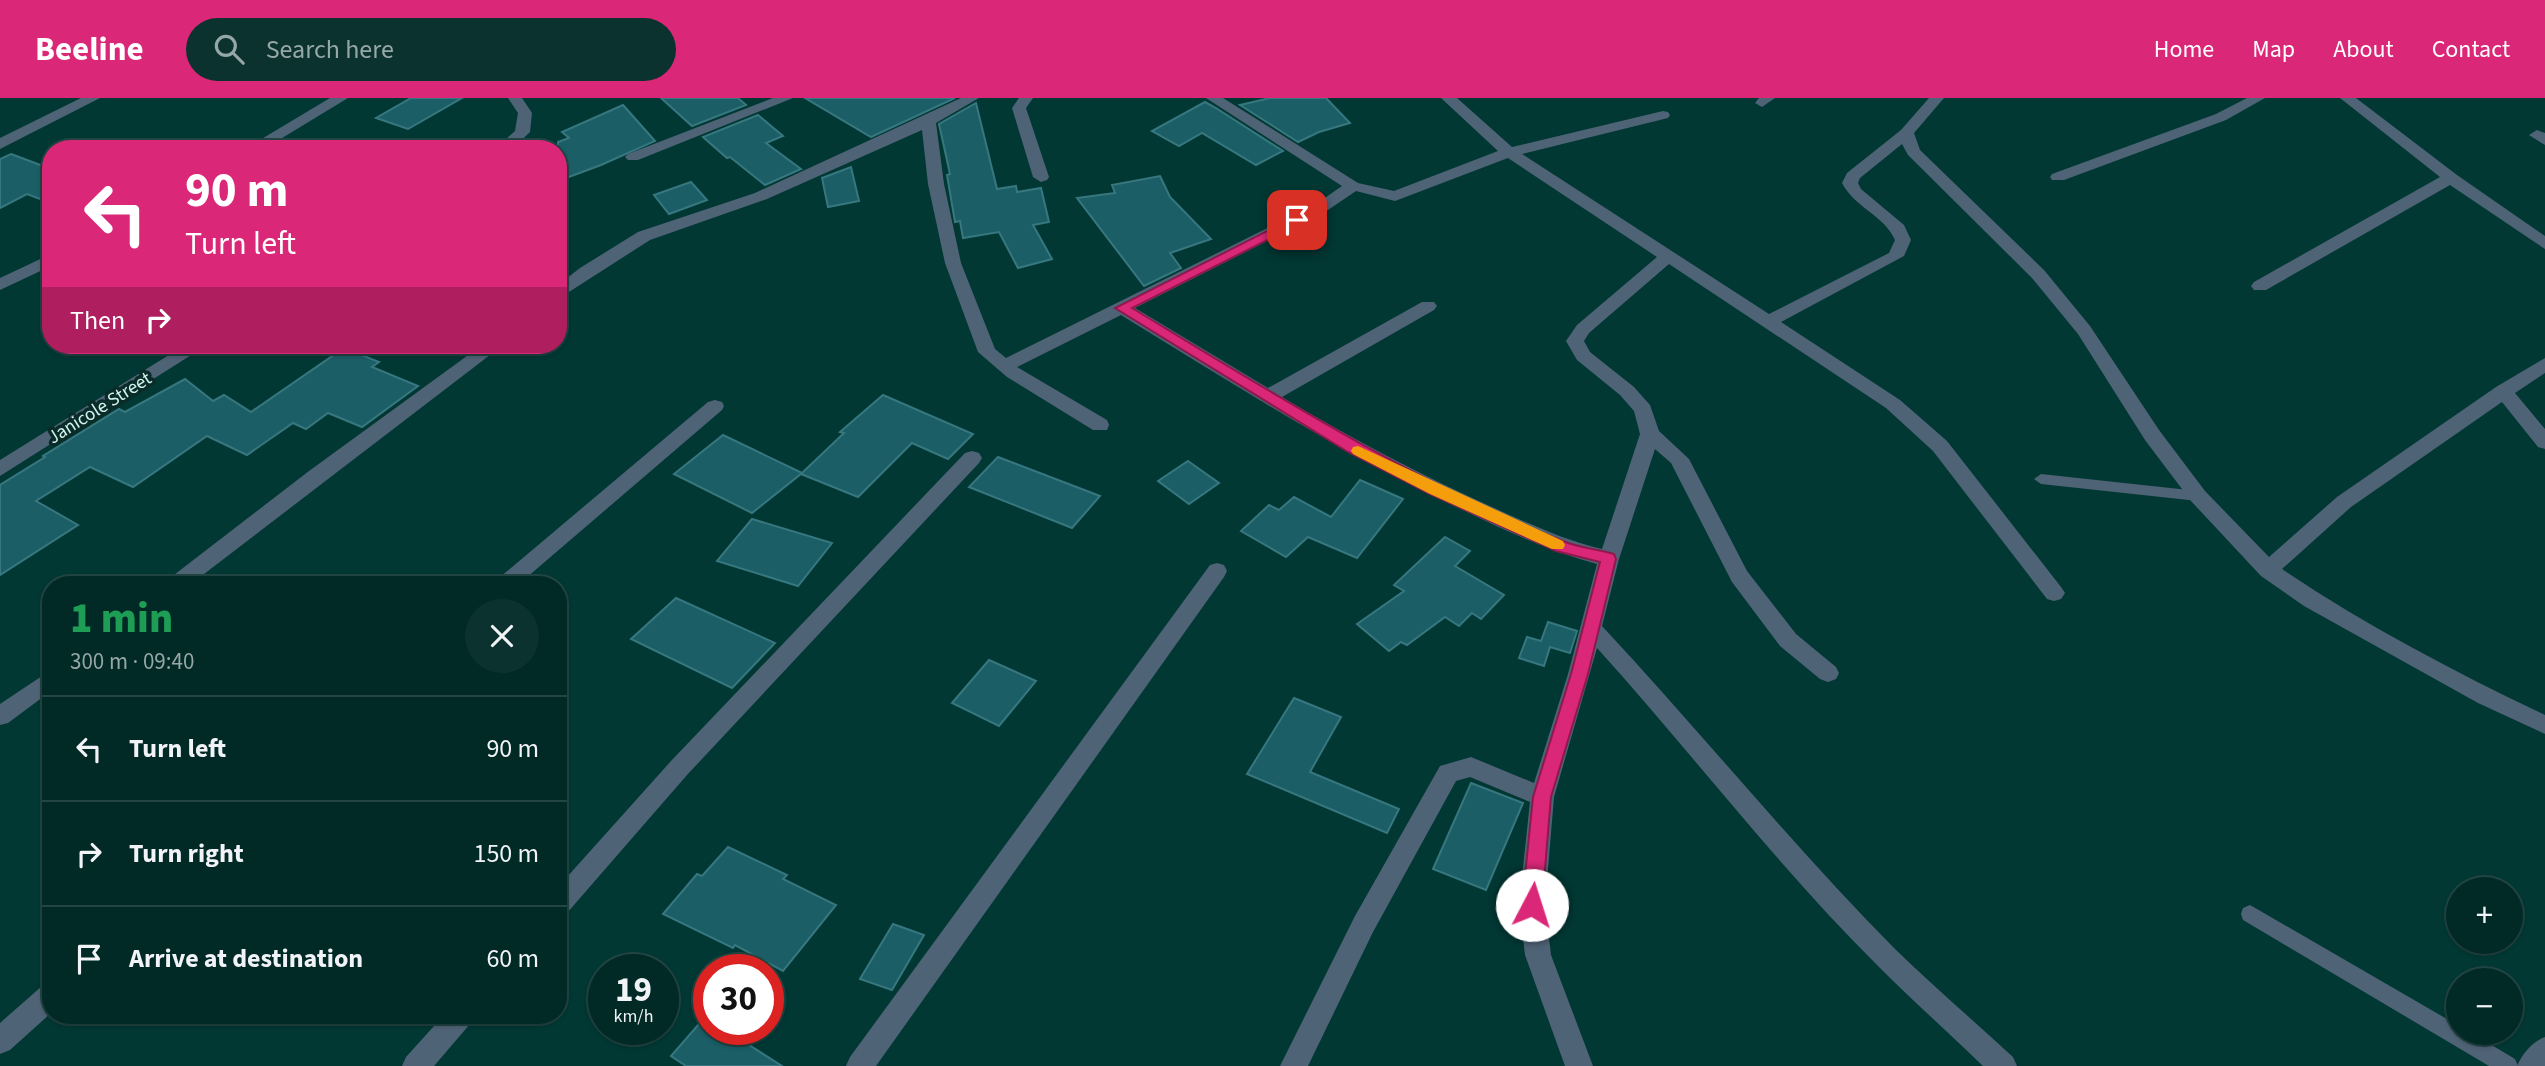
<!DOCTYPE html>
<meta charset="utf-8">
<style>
:root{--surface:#012a27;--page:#0b322f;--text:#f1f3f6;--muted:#96a7a7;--line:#234644;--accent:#db2777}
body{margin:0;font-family:"Source Sans 3",sans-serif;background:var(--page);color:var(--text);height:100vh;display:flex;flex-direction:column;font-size:26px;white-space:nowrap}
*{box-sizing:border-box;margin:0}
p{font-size:23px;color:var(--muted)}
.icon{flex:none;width:38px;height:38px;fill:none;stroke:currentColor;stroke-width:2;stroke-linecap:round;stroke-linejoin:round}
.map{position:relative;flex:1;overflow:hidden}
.sheet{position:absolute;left:42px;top:478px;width:525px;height:448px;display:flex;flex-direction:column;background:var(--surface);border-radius:28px;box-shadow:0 2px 5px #0004,0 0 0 2px var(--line)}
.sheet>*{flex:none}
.hud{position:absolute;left:42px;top:42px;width:525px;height:214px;border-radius:28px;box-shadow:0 2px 5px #0004,0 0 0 2px var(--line);background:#db2777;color:#fff;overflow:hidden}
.fabs{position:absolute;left:2446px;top:779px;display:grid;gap:14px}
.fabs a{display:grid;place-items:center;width:77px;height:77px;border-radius:50%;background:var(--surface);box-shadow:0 2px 5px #0004,0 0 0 2px var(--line);font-size:35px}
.speed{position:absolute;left:588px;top:856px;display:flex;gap:14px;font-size:35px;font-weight:700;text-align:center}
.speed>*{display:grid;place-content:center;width:91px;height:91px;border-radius:50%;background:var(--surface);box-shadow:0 2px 5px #0004,0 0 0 2px var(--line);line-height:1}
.speed small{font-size:18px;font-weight:400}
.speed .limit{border:10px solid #d22;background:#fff;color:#111}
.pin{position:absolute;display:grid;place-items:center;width:60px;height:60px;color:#fff;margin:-30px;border-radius:14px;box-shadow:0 4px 10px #0006}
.me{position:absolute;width:77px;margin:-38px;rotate:5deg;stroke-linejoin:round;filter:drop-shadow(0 0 5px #0008)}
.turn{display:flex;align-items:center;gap:24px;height:147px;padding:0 28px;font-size:32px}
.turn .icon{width:91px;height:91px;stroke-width:2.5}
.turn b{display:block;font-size:49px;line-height:60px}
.then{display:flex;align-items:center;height:66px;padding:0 28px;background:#0003;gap:14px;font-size:26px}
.round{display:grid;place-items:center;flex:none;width:74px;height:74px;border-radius:37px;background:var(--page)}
.overview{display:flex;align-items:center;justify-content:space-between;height:119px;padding:0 28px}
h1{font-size:42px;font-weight:800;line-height:52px;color:#1e9e55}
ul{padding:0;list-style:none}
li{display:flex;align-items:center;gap:21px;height:105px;padding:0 28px;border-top:2px solid var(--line)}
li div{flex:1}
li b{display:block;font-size:26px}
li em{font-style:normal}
header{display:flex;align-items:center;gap:42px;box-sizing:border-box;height:98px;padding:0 35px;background:var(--accent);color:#fff}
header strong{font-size:33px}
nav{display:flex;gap:38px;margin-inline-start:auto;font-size:24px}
.search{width:490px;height:63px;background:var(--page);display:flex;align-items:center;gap:18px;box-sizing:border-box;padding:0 24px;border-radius:38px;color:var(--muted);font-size:26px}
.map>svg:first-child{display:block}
</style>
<header>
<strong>Beeline</strong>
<div class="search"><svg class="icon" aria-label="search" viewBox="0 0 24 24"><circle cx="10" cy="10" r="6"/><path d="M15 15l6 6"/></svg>Search here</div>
<nav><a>Home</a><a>Map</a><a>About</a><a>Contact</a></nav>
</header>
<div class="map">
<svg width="2545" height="968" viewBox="0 0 2545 968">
<rect width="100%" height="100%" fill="#013834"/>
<g fill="#1b5e66" stroke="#37777f" stroke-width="2">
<polygon points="411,0 462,0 408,31 376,20"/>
<polygon points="661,0 738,0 746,7 692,28"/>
<polygon points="805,0 955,0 871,39"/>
<polygon points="1270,0 1326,0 1350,25 1319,34 1298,44 1240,7"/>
<polygon points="1205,4 1216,10 1283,53 1256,67 1202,35 1179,48 1152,33"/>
<polygon points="976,5 997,91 1016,88 1017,94 1041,90 1049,124 1033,127 1052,161 1018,170 999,134 963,140 960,123 955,124 947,77 950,76 939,26"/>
<polygon points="623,7 655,43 601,67 558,83 558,44 569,40 562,34"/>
<polygon points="758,17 783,38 766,45 801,71 765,87 730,59 727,60 703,39"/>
<polygon points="11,56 51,71 51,105 27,96 0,110 0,61"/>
<polygon points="851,69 859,103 828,109 822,80"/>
<polygon points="1160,78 1170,99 1211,141 1170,155 1181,170 1144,188 1077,100 1115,95 1112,87"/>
<polygon points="691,84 707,102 669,116 654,97"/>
<polygon points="344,250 379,264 372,269 418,288 362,329 328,315 306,331 293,325 247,357 207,338 133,389 90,369 36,403 78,427 0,477 0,387 45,359 43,358 119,311 125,314 185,281 213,303 224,297 251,314"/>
<polygon points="883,297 973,336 948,361 912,345 858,399 801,376 752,415 674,376 723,337 802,375 844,335 840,334"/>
<polygon points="998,359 1100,398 1072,430 969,389"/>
<polygon points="1188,363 1219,385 1189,406 1158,383"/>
<polygon points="1360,382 1403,401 1357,460 1308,439 1286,459 1241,433 1269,407 1279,412 1294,399 1331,419"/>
<polygon points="752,421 832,445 798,488 717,463"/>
<polygon points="1445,439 1470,453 1455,468 1504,497 1481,521 1472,515 1459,528 1445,519 1407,547 1401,544 1389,553 1357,526 1404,493 1394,487"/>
<polygon points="676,500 775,545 732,590 631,541"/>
<polygon points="1548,524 1577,533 1570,555 1550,549 1544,568 1519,560 1527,539 1541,543"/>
<polygon points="989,562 1036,583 999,628 952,605"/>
<polygon points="1294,600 1341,619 1310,674 1399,711 1387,735 1247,676"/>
<polygon points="1471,685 1523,705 1486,792 1433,771"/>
<polygon points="728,749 787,777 783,781 836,807 783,873 735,847 733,850 663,816 697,776 702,778"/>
<polygon points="893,826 924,837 892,892 860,881"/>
<polygon points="705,919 709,922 709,931 724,931 782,968 686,968 671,958"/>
</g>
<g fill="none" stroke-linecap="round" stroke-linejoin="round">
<g fill="#4f6376" fill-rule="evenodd">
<polygon points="2041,376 2198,393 2205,398 2198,403 2041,386 2034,381"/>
<polygon points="2250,807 2459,928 2459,934 2470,934 2515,961 2518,968 2489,968 2243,822 2241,816 2243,810"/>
</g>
<g fill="#4f6376" fill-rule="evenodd">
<polygon points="81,0 100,0 0,51 0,40"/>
<polygon points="330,0 348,0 264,51 245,51"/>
<polygon points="508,0 522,0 532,15 530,34 512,51 495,51 515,33 518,15"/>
<polygon points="773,0 793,0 638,62 628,62 625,59 628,56"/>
<path d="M961,0H979L936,25L944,86L961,165L995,251L1006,260L1316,106L1342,88L1206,0H1223L1358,85L1394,93L1498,53L1441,0H1457L1512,49L1663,13L1668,14L1670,17L1668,20L1522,56L1769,216L1889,155L1895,142C1885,118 1854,109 1842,85L1847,75L1901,32L1929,0H1944L1914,35L1920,52L2044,172L2090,228L2159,332L2205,393L2269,459L2337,399L2496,289L2545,260V275L2515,295L2545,331V351L2538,349L2502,304L2351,409L2282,471C2365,527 2455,574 2545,617V636L2478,605L2304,508L2261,478L2191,403L2145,342L2078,236L2032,180L1908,57L1902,46L1860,80L1858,85L1861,91L1904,127L1911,142L1904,158L1781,224L1900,302L1947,343L2061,489L2065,495L2061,501L2054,503L2047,501L1933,353L1886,310L1669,166L1589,235L1584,243L1590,254L1634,289L1650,307L1659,333L1689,361L1747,473L1796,536L1836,569L1839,575L1836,581L1828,584L1820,581L1780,548L1732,484L1671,365L1655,351L1619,461L1602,528C1701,634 1793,748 1895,851C1933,888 1974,923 2013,959L2017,968H1983C1949,935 1913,903 1879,869C1778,769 1692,655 1597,550L1554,699L1545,807L1551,857L1593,968H1565L1525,857L1519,807L1530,704L1470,679L1456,683L1373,834L1308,968H1280L1355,818L1440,668L1471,659L1534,685L1568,576L1597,466C1552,454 1511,435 1469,415C1347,359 1235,287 1121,217L1017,269L1107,322L1109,327L1107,332H1093L1007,279L978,254L945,165L928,86L922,32L767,101L650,142L558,201V187L580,170L638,134L755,95ZM1508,60L1657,159L1577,227L1566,243L1577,262L1620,297L1634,313L1640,336L1602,451C1563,442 1528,425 1492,409C1419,376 1350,340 1282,299L1434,212L1437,208L1434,204H1422L1268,290L1135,210L1328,112L1356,93L1395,103Z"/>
<polygon points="1019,0 1033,0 1026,10 1049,79 1047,82 1041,84 1033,79 1012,10"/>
<polygon points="1759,0 1775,0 1762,9 1755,5"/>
<polygon points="2247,0 2265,0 2226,22 2064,82 2052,82 2050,79 2052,76 2216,16"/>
<polygon points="2340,0 2356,0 2457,77 2545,138 2545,151 2450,87 2266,192 2254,192 2251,188 2254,184 2440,79"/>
<polygon points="2537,32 2545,35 2545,47 2529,37"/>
<polygon points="51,156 51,168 0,192 0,180"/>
<polygon points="185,247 207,247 0,378 0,362"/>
<polygon points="482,247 503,247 191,486 167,486 170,480 309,373"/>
<polygon points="715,302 722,304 724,308 722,312 519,486 496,486 499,480 708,304"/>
<polygon points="972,353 979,355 982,360 979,365 687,677 567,815 558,818 558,789 671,663 965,355"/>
<polygon points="1217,465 1224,467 1227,473 1224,479 876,968 846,968 850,959 1210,467"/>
<polygon points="51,572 51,593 8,625 0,627 0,606"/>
<polygon points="51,885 51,915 10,952 0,956 0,925 42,888"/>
<polygon points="444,917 474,917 470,926 434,968 402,968 406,959"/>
<path d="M2545,939V968H2517C2523,955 2532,944 2545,939Z"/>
</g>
</g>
<path fill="#db2777" stroke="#8e194d" stroke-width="2" d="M1297,118L1303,122L1301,125L1132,210C1272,295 1410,382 1563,443C1579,450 1597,451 1614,456L1616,461L1588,576L1551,699L1542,807L1539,813L1532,816L1525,813L1522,807L1533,699L1571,576L1600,464L1556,453L1430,396L1348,354L1115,210Z"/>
<polygon fill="#f59e0b" points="1358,348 1563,443 1565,447 1563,451 1552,451 1430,396 1353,356 1351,353 1353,349"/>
<g text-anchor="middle" stroke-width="7" stroke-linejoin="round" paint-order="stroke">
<g font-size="19" fill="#d2f1ed" stroke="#092c29">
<text transform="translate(99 309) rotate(-32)" y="7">Janicole Street</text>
</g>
</g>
</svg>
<div class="fabs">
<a>+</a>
<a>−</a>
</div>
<div class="speed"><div>19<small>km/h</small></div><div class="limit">30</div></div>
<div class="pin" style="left:1297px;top:122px;background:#d93025"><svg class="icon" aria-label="arrive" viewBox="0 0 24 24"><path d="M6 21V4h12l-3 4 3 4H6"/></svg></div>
<svg class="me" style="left:1532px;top:807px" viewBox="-20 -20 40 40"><circle r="19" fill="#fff"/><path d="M0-13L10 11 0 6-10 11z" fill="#db2777"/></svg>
<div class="hud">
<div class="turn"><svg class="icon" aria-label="left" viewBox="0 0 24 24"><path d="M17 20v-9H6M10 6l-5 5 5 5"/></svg><div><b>90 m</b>Turn left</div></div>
<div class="then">Then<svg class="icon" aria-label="right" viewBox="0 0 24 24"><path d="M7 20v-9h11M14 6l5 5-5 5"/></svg></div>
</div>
<section class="sheet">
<div class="overview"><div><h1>1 min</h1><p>300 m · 09:40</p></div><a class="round"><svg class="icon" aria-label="close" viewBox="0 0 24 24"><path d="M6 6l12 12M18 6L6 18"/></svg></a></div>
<ul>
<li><svg class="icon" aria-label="left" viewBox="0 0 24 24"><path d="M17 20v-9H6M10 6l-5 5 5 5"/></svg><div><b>Turn left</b></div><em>90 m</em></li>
<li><svg class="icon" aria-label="right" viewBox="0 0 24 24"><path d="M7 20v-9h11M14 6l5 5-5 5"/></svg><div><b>Turn right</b></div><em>150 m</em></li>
<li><svg class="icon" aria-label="arrive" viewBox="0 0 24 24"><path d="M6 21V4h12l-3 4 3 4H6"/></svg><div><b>Arrive at destination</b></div><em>60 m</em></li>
</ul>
</section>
</div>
